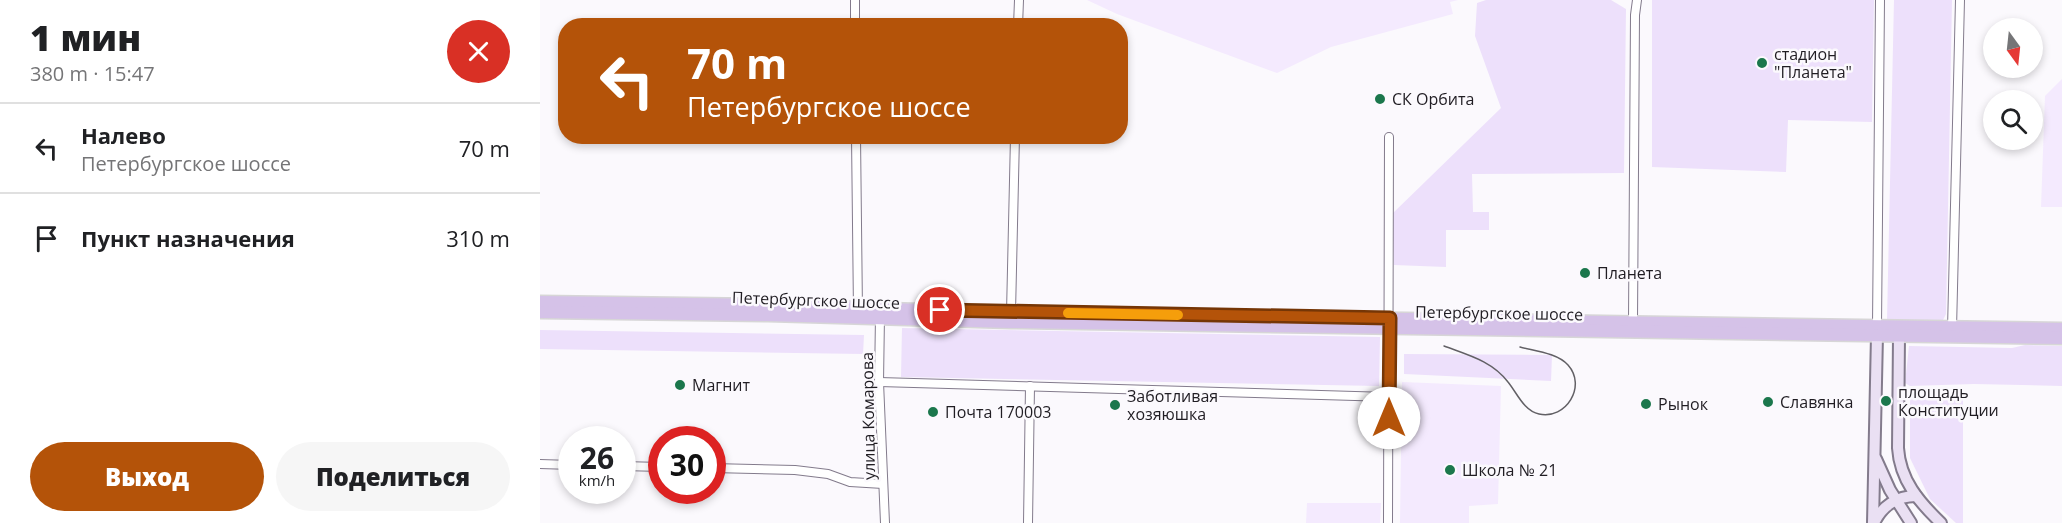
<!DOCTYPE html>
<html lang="ru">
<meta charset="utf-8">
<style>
:root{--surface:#fff;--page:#f6f6f6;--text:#202124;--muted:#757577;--line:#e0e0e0;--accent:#b45309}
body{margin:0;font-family:"Open Sans",sans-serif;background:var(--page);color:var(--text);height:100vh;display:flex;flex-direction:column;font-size:22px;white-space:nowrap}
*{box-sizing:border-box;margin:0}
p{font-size:20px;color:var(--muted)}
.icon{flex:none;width:33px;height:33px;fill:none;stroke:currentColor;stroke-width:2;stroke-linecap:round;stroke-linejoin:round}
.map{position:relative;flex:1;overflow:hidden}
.drawer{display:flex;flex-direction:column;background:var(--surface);width:540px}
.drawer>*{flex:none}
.top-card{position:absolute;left:18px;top:18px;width:570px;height:126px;border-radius:24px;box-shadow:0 3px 9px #0003;background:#b45309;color:#fff;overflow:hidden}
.needle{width:39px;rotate:165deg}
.buttons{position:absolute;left:1443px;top:18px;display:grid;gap:12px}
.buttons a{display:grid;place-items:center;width:60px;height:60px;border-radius:50%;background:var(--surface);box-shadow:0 3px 9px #0003;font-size:30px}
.speed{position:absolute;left:18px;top:426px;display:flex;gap:12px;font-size:30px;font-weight:700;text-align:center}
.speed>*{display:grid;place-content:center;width:78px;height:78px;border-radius:50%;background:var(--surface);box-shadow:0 3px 9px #0003;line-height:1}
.speed small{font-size:15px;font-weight:400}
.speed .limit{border:9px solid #d22;background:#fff;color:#111}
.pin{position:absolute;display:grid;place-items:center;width:51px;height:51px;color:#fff;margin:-26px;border:3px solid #fff;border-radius:50%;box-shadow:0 2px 6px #0007}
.me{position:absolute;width:66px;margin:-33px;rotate:0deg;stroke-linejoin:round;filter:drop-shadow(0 0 4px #0008)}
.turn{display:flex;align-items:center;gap:21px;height:126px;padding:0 30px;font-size:27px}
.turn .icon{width:78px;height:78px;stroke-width:2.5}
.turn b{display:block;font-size:42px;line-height:51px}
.round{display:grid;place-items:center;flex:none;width:63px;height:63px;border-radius:32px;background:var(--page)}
.head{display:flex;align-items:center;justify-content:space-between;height:102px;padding:0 30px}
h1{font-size:36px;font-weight:800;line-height:45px}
.cta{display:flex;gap:12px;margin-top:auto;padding:12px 30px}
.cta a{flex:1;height:69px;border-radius:36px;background:var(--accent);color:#fff;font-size:24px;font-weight:800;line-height:69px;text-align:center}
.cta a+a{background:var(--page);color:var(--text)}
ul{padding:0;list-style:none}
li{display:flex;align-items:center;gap:18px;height:90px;padding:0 30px;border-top:2px solid var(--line)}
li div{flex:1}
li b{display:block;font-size:22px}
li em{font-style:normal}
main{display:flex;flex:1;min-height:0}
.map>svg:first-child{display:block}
</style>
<main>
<section class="drawer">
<div class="head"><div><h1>1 мин</h1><p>380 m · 15:47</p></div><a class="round" style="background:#d93025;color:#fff"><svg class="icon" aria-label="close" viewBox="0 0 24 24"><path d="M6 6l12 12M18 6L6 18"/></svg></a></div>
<ul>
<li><svg class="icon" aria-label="left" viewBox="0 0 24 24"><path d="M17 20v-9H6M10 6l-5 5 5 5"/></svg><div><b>Налево</b><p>Петербургское шоссе</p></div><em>70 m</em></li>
<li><svg class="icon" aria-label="arrive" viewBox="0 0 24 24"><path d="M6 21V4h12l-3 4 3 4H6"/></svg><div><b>Пункт назначения</b></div><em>310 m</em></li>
</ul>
<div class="cta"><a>Выход</a><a>Поделиться</a></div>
</section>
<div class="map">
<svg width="1522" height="523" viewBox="0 0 1522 523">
<rect width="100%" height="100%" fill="#fbf9fd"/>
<g fill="#f4eafe">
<polygon points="547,0 918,0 910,2 913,14 791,47 737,73 577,14"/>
<polygon points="1522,79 1522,207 1501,207 1505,96"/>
<polygon points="862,382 961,386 958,504 929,506 929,523 860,523"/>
<polygon points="767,503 841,503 840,523 766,523"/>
</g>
<g fill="#ede0fb">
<polygon points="946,0 1071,0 1086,9 1084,173 932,174 933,212 949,212 949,230 906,230 906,267 854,265 852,214 961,108 935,36 937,3"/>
<polygon points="1112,0 1334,0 1332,122 1248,120 1246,172 1112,167"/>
<polygon points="1354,0 1412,0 1406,314 1403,320 1398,323 1347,321"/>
<polygon points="362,328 840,337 839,386 361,377"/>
<polygon points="0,330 324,335 323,354 0,349"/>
<polygon points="1485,345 1522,346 1522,386 1434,384 1370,386 1365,383 1369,346 1472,348"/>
<polygon points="864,354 1012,355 1011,381 864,374"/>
<polygon points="1420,396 1423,399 1423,523 1416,523 1390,499 1370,458 1370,397"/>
</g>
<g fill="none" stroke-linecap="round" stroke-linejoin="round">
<defs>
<g id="street">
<polyline points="315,0 315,26"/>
<polyline points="478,26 479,0"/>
<polyline points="316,136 318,312"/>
<polyline points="471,313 475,136"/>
<polyline points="340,316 339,382 345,523"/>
<polyline points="1093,322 1095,15 1097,0"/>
<polyline points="1337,326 1340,0"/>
<polyline points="1412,329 1420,0"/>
<polyline points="339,382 849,397"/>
<polyline points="0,464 32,465"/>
<polyline points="82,466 122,467"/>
<polyline points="172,468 255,470 288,474 310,482 343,484"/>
<polyline points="488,523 490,386"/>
<polyline points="848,523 849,137"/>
</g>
<g id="secondary">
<path d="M1354,331L1359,336L1358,448C1360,480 1379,502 1401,523"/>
<polyline points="1336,459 1350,490 1371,523"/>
<polyline points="1333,523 1337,335 1342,331"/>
<path d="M1334,523C1342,506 1357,496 1376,496"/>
</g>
<g id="primary">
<polyline points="0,302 227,305 471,313 1522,329"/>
<polyline points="0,312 228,315 471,322 1522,338"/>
</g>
</defs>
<use href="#street" stroke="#837b8c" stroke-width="10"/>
<use href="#secondary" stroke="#837b8c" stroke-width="14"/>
<use href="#primary" stroke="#d7d6d7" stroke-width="15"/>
<use href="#street" stroke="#fff" stroke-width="8"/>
<use href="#secondary" stroke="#eae0f3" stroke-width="10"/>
<use href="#primary" stroke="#d5c2e8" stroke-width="12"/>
<path stroke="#626065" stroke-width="1.5" d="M904,346C928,355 952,361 968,382C977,393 984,411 999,414C1026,420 1047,386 1028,365C1017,353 995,351 980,347"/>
</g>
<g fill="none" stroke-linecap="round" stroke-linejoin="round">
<defs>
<polyline id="route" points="400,310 850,318 849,418"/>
</defs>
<use href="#route" stroke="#753606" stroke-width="15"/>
<use href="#route" stroke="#b45309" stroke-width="10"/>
<polyline stroke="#f59e0b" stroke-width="10" points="528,313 638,315"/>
</g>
<g fill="#1b774c" stroke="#fbf9fd" stroke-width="2">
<circle cx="1222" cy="63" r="6"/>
<circle cx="840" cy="99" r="6"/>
<circle cx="1045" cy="273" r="6"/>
<circle cx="140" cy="385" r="6"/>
<circle cx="1346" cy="401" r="6"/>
<circle cx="1228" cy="402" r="6"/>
<circle cx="1106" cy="404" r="6"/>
<circle cx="575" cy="405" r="6"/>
<circle cx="393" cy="412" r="6"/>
<circle cx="910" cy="470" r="6"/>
</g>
<g text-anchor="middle" stroke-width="5" stroke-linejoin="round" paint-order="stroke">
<g font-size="16" fill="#201d23" stroke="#fbf9fd" text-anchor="start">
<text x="1234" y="60">стадион<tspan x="1234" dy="18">"Планета"</tspan></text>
<text x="852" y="105">СК Орбита</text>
<text x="1057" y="279">Планета</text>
<text x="152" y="391">Магнит</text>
<text x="1358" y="398">площадь<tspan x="1358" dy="18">Конституции</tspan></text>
<text x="587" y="402">Заботливая<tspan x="587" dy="18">хозяюшка</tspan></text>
<text x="1240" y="408">Славянка</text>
<text x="1118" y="410">Рынок</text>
<text x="405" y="418">Почта 170003</text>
<text x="922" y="476">Школа № 21</text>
</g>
<g font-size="16" fill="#201d23" stroke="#fbf9fd">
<text transform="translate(276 300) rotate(2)" y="6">Петербургское шоссе</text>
<text transform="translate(959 313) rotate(1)" y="6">Петербургское шоссе</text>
<text transform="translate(328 416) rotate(-91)" y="6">улица Комарова</text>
</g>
</g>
</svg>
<div class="buttons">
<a><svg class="needle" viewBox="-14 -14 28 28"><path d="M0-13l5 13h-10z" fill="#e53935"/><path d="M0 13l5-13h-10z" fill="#757577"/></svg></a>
<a><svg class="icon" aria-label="search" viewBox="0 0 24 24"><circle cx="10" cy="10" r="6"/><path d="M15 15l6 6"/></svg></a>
</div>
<div class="speed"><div>26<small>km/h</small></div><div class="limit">30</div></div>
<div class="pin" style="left:400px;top:310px;background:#d93025"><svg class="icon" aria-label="arrive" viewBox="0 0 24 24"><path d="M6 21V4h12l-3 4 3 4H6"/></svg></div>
<svg class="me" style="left:849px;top:418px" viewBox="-20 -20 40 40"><circle r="19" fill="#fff"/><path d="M0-13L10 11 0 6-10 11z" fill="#b45309"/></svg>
<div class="top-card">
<div class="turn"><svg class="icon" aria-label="left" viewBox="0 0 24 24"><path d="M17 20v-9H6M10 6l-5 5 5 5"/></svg><div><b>70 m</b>Петербургское шоссе</div></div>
</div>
</div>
</main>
